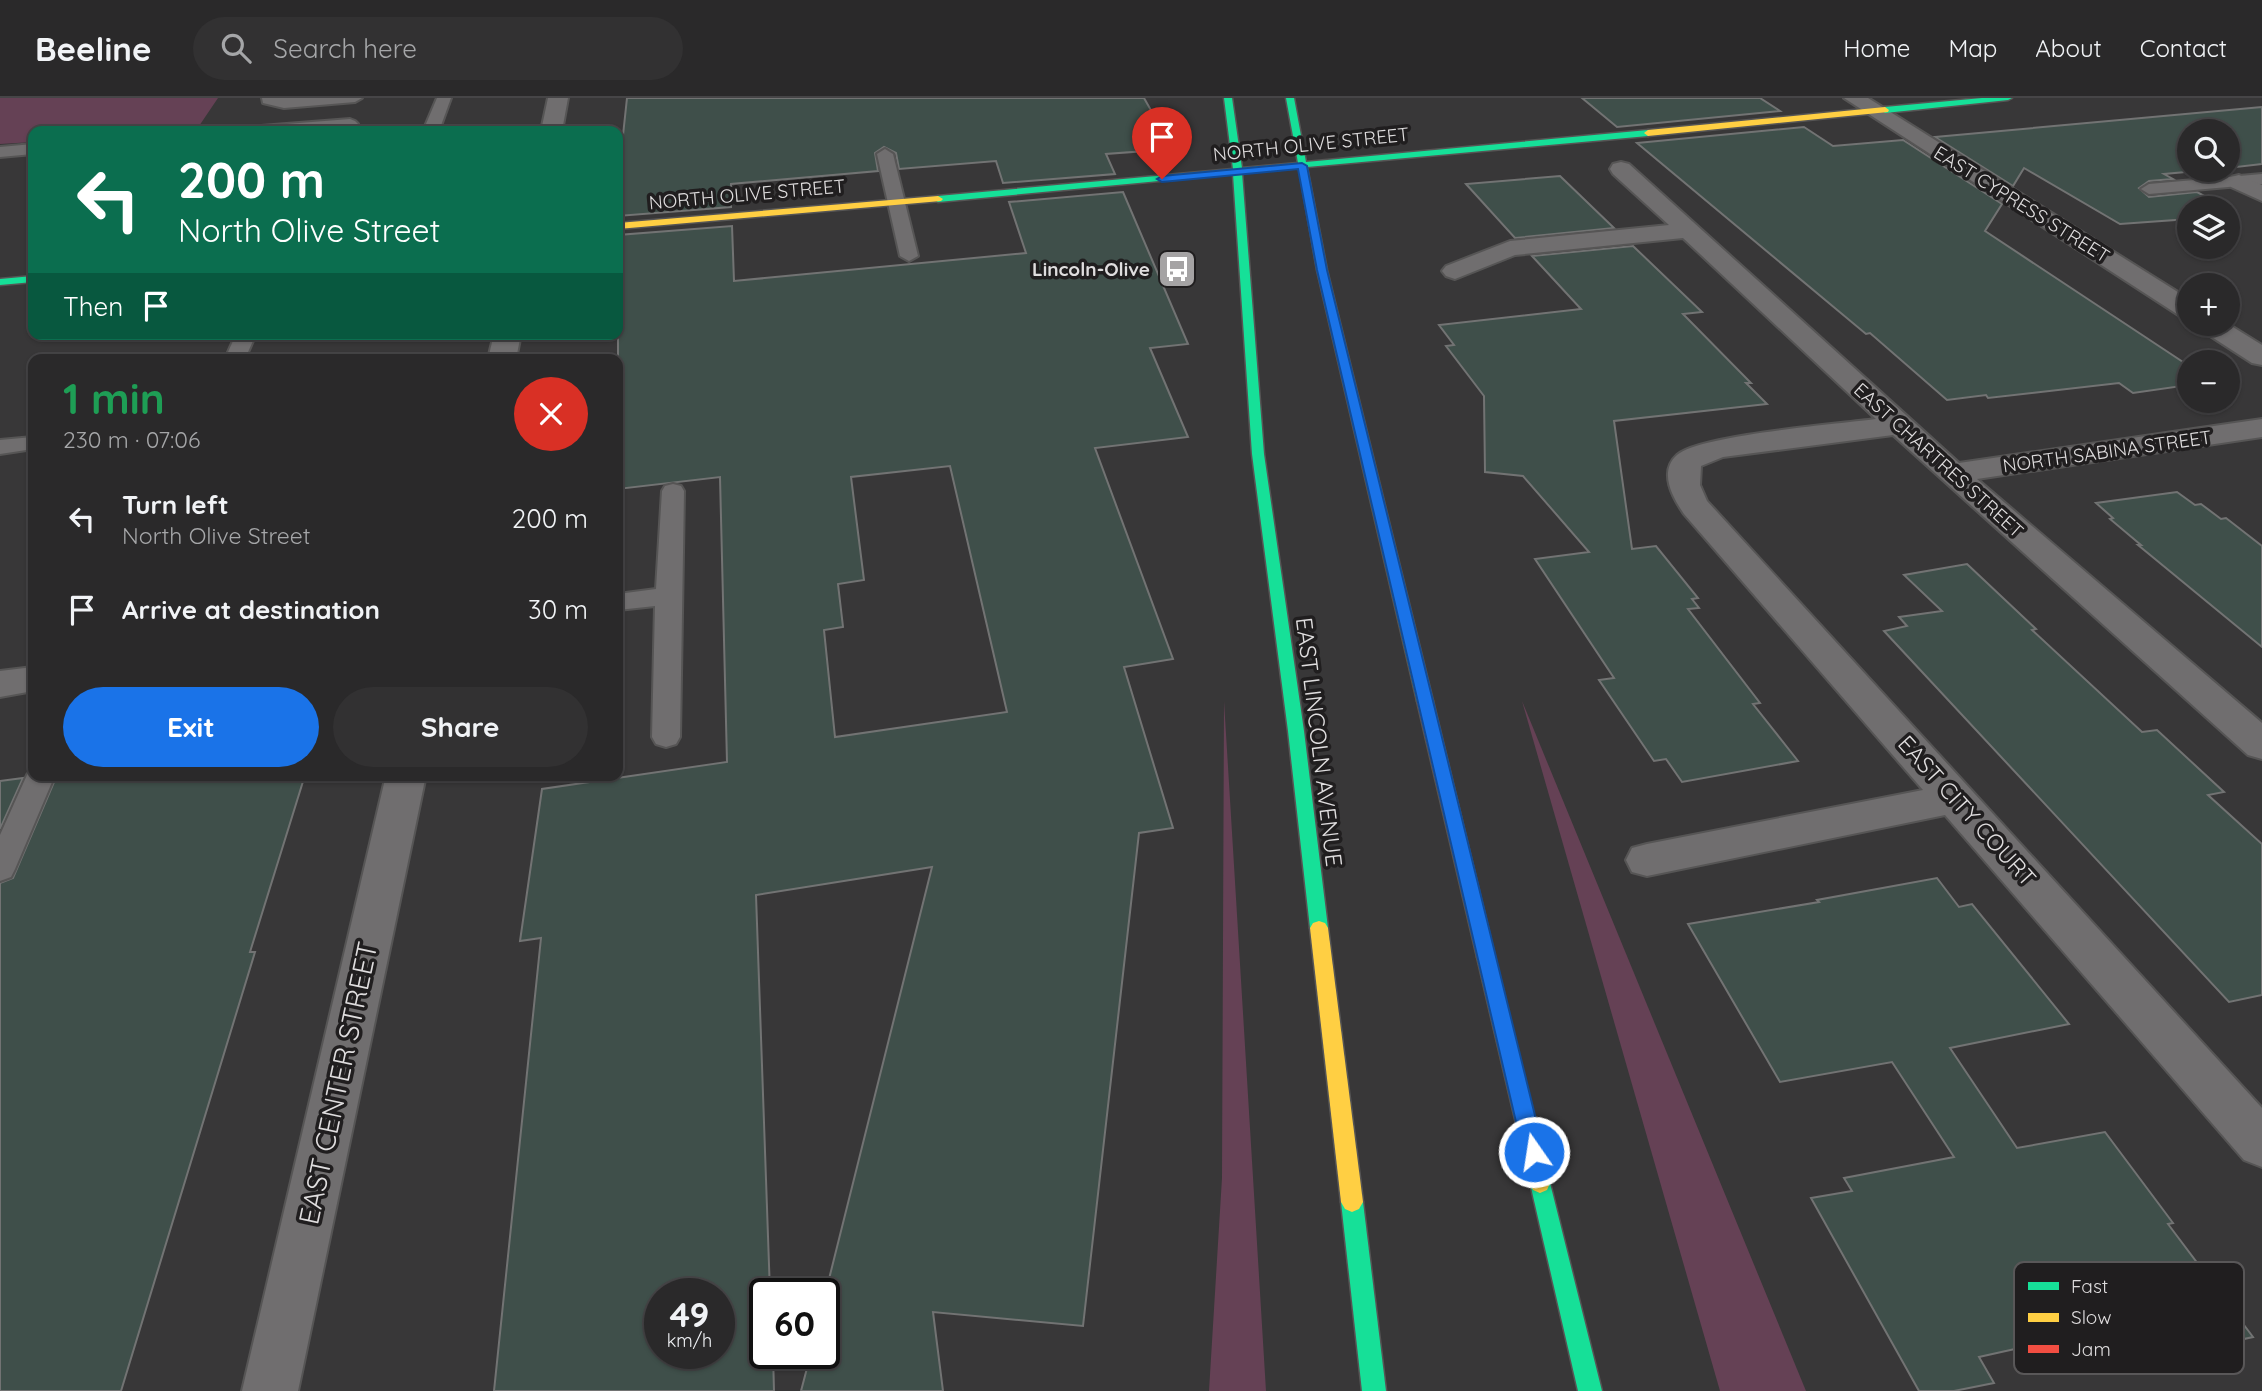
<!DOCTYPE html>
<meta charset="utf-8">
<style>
:root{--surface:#2a292a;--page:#323132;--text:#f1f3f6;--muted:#a5a6a8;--line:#464547;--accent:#1a73e8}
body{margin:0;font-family:Quicksand,sans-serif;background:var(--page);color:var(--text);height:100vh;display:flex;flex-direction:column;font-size:26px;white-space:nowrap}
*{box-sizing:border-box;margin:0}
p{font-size:23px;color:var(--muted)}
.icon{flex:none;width:38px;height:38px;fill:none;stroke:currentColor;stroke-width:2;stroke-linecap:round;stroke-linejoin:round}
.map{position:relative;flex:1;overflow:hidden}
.panel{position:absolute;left:28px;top:256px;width:595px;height:427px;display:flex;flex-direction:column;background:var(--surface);border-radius:14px;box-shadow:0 2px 5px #0004,0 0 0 2px var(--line)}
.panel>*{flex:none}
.top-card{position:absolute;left:28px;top:28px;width:595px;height:214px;border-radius:14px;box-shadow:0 2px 5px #0004,0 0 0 2px var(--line);background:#0b6e4f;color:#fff;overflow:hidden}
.buttons{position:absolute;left:2177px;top:21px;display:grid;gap:14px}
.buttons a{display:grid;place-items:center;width:63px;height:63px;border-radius:50%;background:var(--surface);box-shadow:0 2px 5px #0004,0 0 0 2px var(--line);font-size:35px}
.speed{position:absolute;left:644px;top:1180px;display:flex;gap:14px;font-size:35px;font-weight:700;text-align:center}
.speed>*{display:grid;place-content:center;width:91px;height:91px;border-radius:50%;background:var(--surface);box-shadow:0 2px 5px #0004,0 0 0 2px var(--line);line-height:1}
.speed small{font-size:18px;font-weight:400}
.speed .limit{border:4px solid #111;border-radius:10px;background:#fff;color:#111}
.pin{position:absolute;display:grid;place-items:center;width:60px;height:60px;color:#fff;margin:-72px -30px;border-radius:50% 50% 50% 0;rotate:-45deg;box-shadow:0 0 7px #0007}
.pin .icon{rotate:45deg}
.me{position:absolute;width:77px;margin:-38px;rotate:347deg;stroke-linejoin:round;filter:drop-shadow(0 0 5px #0008)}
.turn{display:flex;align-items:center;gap:24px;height:147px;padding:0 35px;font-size:32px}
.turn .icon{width:91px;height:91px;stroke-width:2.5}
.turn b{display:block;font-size:49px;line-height:60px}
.then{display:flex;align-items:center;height:66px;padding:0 35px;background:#0003;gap:14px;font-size:26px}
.round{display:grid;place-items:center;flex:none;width:74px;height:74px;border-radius:37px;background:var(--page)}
.summary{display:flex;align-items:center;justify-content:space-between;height:119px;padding:0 35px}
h1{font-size:42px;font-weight:700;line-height:52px;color:#1e9e55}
.button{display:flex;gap:14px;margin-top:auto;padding:14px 35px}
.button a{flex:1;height:80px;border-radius:42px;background:var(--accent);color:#fff;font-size:28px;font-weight:700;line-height:80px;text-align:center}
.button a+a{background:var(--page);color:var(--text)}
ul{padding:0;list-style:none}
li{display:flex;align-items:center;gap:21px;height:91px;padding:0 35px}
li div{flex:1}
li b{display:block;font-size:26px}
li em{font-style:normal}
header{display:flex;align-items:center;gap:42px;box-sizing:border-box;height:98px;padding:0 35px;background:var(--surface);border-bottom:2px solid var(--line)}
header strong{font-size:33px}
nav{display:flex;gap:38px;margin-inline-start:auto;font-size:24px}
.search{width:490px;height:63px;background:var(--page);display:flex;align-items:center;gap:18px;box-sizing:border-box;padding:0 24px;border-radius:38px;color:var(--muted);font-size:26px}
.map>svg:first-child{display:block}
</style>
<header>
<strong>Beeline</strong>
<div class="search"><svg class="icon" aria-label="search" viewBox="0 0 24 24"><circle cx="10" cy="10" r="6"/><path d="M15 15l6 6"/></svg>Search here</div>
<nav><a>Home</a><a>Map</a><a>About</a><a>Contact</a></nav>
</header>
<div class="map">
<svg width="2262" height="1293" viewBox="0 0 2262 1293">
<rect width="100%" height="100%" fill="#383738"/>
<g fill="#654155">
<polygon points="0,0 218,0 197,31 33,33 33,44 0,46"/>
<polygon points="1224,603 1266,1293 1209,1293 1222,1080"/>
<polygon points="1522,603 1806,1293 1720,1293"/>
</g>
<g fill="#3f4f4a" stroke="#727373" stroke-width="2" fill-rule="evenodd">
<polygon points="627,0 1144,0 1173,51 1106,56 1115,76 1003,85 996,63 899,71 896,55 884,49 875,55 878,73 731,86 731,109 618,118 618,84"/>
<polygon points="1582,0 1760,0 1780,13 1617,29"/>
<polygon points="2262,9 2262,66 2228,70 2228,33 2189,33 2189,72 2208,72 2164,76 2173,81 2149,83 2139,90 2149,99 2197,94 2227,110 2189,110 2189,121 2120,126 2024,70 2013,88 1935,39"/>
<polygon points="1804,29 1833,48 1903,42 2002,106 1985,133 2189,268 2189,287 2133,295 2119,285 1988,300 1986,297 1947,302 1870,235 1866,236 1637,45"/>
<polygon points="1560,78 1614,130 1515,140 1466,86"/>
<path d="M1123,94L1188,246L1150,250L1188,339L1095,350L1173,561L1124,569L1173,730L1139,735L1083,1228L933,1214L943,1293H801L811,1255H824V1201L932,769L756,797L770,1195H765V1255H773L774,1293H494L541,840L520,843L542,691L727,664L720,379L618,391V137L732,128L734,183L1026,155L1009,104ZM950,368L1007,614L835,639L824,532L843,529L838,486L864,482L851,379ZM660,1195H719V1255H660Z"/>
<polygon points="1633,148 1702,214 1683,216 1751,285 1746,285 1767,306 1614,323 1632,451 1656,448 1698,500 1692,501 1699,510 1688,511 1760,605 1753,606 1798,663 1682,684 1666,661 1654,663 1599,582 1614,580 1535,461 1589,454 1523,378 1485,374 1484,298 1446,248 1454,247 1439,227 1581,211 1532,158"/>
<polygon points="2177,394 2195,407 2201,406 2221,421 2226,420 2262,448 2262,549 2138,447 2141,447 2110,421 2113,420 2096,405"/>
<polygon points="1967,466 2036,531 2032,532 2142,634 2157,632 2224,694 2208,697 2262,746 2262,897 2229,904 1884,533 1907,528 1899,519 1942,513 1904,477"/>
<polygon points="57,677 305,677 250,854 255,854 121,1293 0,1293 0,785 13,780"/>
<polygon points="23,680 0,731 0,683"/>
<polygon points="1937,780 1959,809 1972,806 2069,926 1950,950 2017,1050 2105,1034 2173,1125 2168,1126 2253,1239 2148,1262 2101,1254 2087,1235 1979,1259 1994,1285 1954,1293 1919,1293 1811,1100 1852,1093 1844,1080 1954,1059 1892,964 1780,984 1688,826 1819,804 1817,802"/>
</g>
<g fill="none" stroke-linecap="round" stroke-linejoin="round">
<defs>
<g id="lane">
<polygon points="262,0 362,0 355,4 284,10 263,5"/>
<polygon points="437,0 451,0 439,33 423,33"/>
<polygon points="350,21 355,23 358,26 355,29 316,33 253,33 261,28"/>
<polygon points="33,46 33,56 0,59 0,49"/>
<polygon points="885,51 893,56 918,158 909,163 900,158 877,56"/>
<polygon points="2262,76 2262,86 2149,96 2141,91 2149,86"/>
<polygon points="236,236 256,236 245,261 225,261"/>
<polygon points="33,339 33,351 0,356 0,342"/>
<polygon points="673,386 681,388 684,393 680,639 676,646 666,649 656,646 652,639 655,508 618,512 618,496 656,491 662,393 665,388"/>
<polygon points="33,669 33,677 55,677 15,771 11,779 0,783 0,737 27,677"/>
</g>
<g id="street">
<polygon points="548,0 568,0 562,33 541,33"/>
<polygon points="1844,0 1868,0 2189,201 2189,220 2180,218"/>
<path d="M1621,64L1629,66L1959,365L2262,321V339L1977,381L2262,625V661L2248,657L1893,337L1723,359L1701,368L1700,387L1707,403L2262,1010V1069L2244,1062L1945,717L1647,778L1632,774L1626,762L1632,750L1647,746L1923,692L1684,416C1673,400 1658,374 1677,357C1699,337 1839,326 1876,321L1683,140L1515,157L1455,181L1446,178L1442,173L1446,168L1510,143L1669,127L1613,76L1610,71L1613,66Z"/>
<polygon points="2239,77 2262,87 2262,103 2231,89 2228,84 2231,79"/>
<polygon points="2197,226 2228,226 2262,247 2262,267 2252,265 2201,232"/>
<polygon points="494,236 521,236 516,261 488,261"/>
<polygon points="33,569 33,593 0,599 0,573"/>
<polygon points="386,677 426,677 298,1293 242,1293"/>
</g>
<g id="fast">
<polygon points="1224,0 1232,0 1242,70 1298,65 1286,0 1294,0 1306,64 1648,32 1652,35 1648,38 1307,69 1327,172 1433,603 1425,608 1417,603 1317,172 1299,70 1242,75 1264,356 1304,633 1328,830 1325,835 1319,837 1313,835 1310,830 1288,633 1252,356 1233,76 938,104 933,101 938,98 1233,71"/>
<polygon points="1982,0 2012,0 2008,2 1885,15 1881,12 1885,9"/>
<polygon points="33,178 33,184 0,187 0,181"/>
<polygon points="1540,1075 1547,1078 1550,1085 1602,1293 1578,1293 1530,1085 1533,1078"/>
<polygon points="1352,1094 1359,1097 1363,1104 1386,1293 1362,1293 1341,1104 1345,1097"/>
</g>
<g id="slow">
<polygon points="1885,9 1889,12 1888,14 1648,38 1644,35 1648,32"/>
<polygon points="938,98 943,101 941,103 618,131 618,125"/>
<polygon points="1319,823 1325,825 1328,830 1363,1104 1359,1111 1352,1114 1345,1111 1341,1104 1310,830 1313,825"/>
<polygon points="1486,851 1492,854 1495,859 1550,1085 1547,1092 1540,1095 1533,1092 1530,1085 1477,859 1480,854"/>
</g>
<polygon id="jam" points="1425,598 1433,603 1495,859 1492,864 1486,867 1480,864 1477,859 1417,603"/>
</defs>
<use href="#lane" stroke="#565555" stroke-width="4"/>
<use href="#street" stroke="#565555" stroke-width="4"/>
<use href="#fast" stroke="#565555" stroke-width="3"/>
<use href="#slow" stroke="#565555" stroke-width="3"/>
<use href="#jam" stroke="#565555" stroke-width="3"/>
<use href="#lane" fill="#706e6f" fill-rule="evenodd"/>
<use href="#street" fill="#706e6f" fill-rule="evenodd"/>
<use href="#fast" fill="#16e098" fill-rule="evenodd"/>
<use href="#slow" fill="#ffcf43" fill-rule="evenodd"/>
<use href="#jam" fill="#f24e42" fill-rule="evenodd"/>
</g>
<polygon fill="#1a73e8" stroke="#114b97" stroke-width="2" points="1302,65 1307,68 1327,172 1544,1054 1541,1061 1534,1064 1526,1061 1523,1054 1317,172 1298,71 1162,84 1157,81 1162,78"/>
<defs>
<symbol id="bus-square" viewBox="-11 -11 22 22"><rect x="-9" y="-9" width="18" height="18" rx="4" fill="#a5a3a4" stroke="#201e1f"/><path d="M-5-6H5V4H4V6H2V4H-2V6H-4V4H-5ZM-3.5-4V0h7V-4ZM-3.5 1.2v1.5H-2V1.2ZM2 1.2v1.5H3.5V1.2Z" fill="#fff"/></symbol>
</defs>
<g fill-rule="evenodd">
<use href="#bus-square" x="1155" y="149" width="44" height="44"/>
</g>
<g text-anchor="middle" stroke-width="7" stroke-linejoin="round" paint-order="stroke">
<g font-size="19" fill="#dfddde" stroke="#201e1f">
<text transform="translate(1311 46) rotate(-6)" y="7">NORTH OLIVE STREET</text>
<text transform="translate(747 96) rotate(-5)" y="7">NORTH OLIVE STREET</text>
<text transform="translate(2022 106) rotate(32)" y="7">EAST CYPRESS STREET</text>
<text transform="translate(2107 353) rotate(-8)" y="7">NORTH SABINA STREET</text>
<text transform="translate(1939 362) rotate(42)" y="7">EAST CHARTRES STREET</text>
</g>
<g font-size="19" font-weight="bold" fill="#dfddde" stroke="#201e1f" text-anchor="end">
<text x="1150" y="178">Lincoln-Olive</text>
</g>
<g font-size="23" fill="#dfddde" stroke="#201e1f">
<text transform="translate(1319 644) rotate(83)" y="8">EAST LINCOLN AVENUE</text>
<text transform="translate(1967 713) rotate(48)" y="8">EAST CITY COURT</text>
</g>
<g font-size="28" fill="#dfddde" stroke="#201e1f">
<text transform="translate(338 985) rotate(-78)" y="10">EAST CENTER STREET</text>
</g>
</g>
<rect x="2014" y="1164" width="230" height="112" rx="10" fill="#201e1f" stroke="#595758" stroke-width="2"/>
<rect x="2028" y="1184" width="31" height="8" fill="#16e098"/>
<rect x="2028" y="1215" width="31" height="9" fill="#ffcf43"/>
<rect x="2028" y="1247" width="31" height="8" fill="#f24e42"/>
<g font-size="19" fill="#dfddde">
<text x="2071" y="1195">Fast</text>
<text x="2071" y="1226">Slow</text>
<text x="2071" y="1258">Jam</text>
</g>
</svg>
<div class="buttons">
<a><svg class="icon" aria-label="search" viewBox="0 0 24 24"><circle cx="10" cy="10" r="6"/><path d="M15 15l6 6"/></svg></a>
<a><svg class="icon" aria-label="layers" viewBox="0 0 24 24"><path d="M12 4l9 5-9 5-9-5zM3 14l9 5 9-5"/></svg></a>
<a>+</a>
<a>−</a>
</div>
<div class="speed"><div>49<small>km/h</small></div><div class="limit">60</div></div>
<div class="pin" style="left:1162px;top:81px;background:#d93025"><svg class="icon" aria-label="arrive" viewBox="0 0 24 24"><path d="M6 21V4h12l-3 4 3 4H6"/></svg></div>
<svg class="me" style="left:1534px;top:1054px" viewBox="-20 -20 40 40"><circle r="17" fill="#1a73e8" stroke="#fff" stroke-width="3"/><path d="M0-11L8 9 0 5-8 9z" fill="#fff"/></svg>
<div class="top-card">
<div class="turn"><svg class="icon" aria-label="left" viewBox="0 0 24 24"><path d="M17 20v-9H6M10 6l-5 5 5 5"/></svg><div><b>200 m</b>North Olive Street</div></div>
<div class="then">Then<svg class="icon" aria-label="arrive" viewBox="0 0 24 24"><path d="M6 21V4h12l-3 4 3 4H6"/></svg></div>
</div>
<section class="panel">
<div class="summary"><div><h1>1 min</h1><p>230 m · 07:06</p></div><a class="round" style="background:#d93025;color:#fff"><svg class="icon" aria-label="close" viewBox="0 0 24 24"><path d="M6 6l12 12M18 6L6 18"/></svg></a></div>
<ul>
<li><svg class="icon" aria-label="left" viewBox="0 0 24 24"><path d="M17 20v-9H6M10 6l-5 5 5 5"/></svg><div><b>Turn left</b><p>North Olive Street</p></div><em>200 m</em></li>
<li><svg class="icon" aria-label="arrive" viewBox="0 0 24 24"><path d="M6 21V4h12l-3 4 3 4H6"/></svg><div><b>Arrive at destination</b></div><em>30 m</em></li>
</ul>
<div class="button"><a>Exit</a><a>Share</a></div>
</section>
</div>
